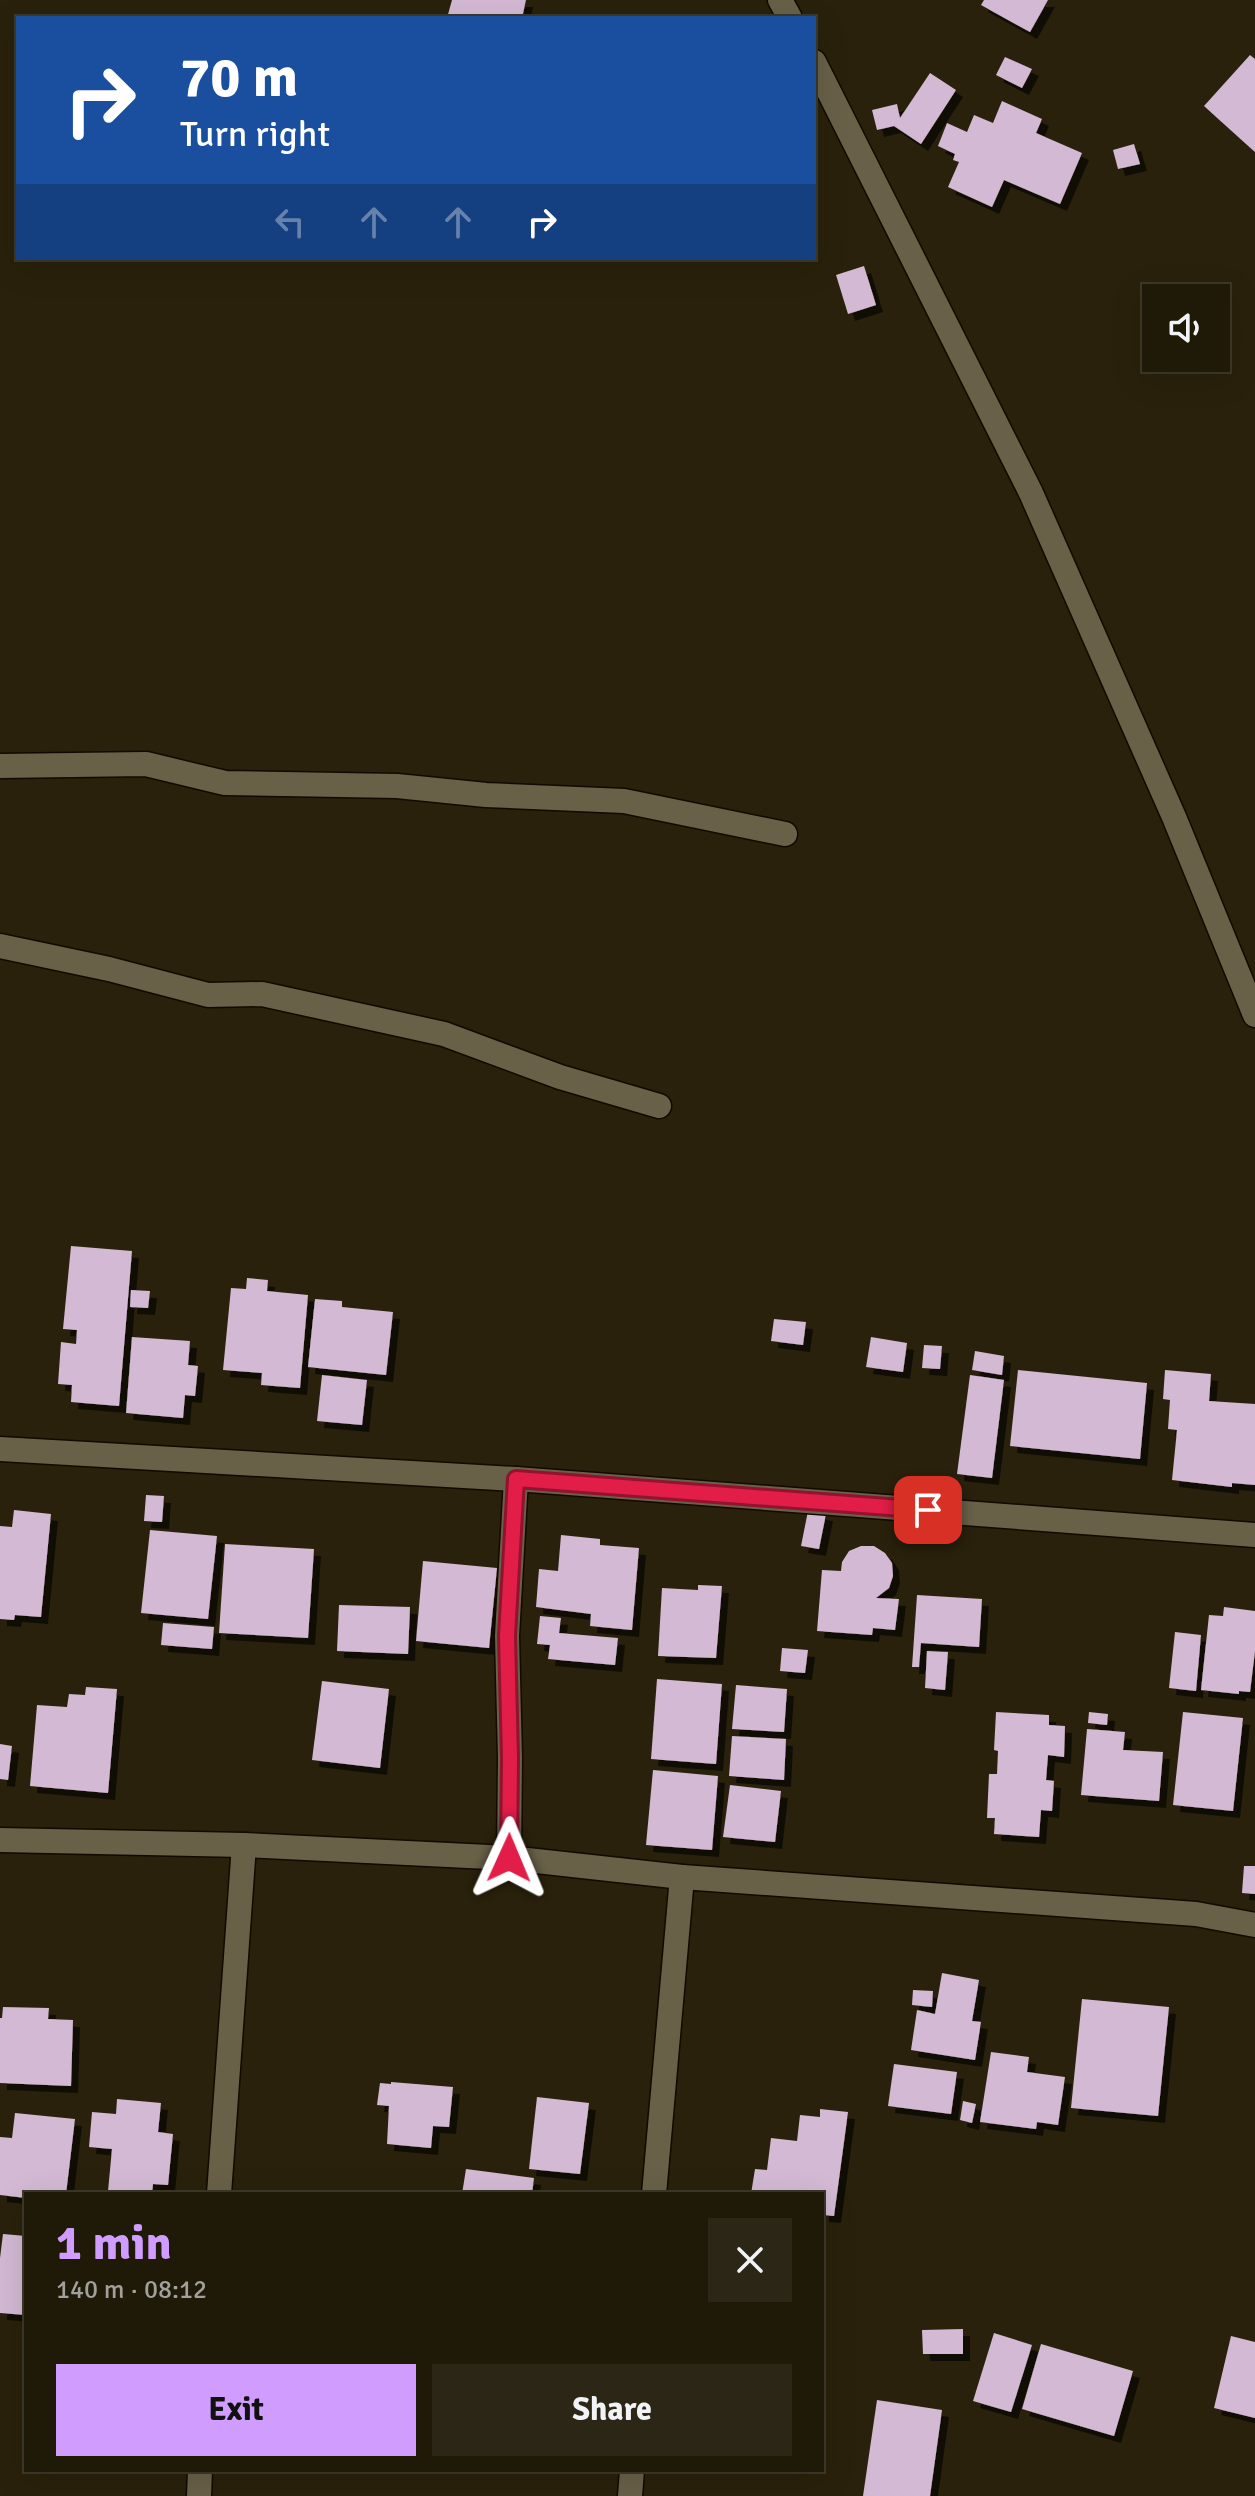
<!DOCTYPE html>
<meta charset="utf-8">
<style>
:root{--surface:#1f1908;--page:#2c2616;--text:#f1f3f6;--muted:#a1a09c;--line:#3c3829;--accent:#d09dff}
body{margin:0;font-family:Signika,sans-serif;background:var(--page);color:var(--text);height:100vh;display:flex;flex-direction:column;font-size:30px;white-space:nowrap}
*{box-sizing:border-box;margin:0}
p{font-size:26px;color:var(--muted)}
.icon{flex:none;width:44px;height:44px;fill:none;stroke:currentColor;stroke-width:2;stroke-linecap:round;stroke-linejoin:round}
.map{position:relative;flex:1;overflow:hidden}
.details{position:absolute;left:24px;top:2192px;width:800px;height:280px;display:flex;flex-direction:column;background:var(--surface);border-radius:0px;box-shadow:0 8px 32px #0002,0 0 0 2px var(--line)}
.details>*{flex:none}
.guide{position:absolute;left:16px;top:16px;width:800px;height:244px;border-radius:0px;box-shadow:0 8px 32px #0002,0 0 0 2px var(--line);background:#1a4fa0;color:#fff;overflow:hidden}
.controls{position:absolute;left:1142px;top:284px;display:grid;gap:16px}
.controls a{display:grid;place-items:center;width:88px;height:88px;border-radius:0px;background:var(--surface);box-shadow:0 8px 32px #0002,0 0 0 2px var(--line);font-size:40px}
.pin{position:absolute;display:grid;place-items:center;width:68px;height:68px;color:#fff;margin:-34px;border-radius:16px;box-shadow:0 4px 12px #0006}
.me{position:absolute;width:88px;margin:-44px;rotate:1deg;stroke-linejoin:round;filter:drop-shadow(0 0 6px #0008)}
.turn{display:flex;align-items:center;gap:28px;height:168px;padding:0 32px;font-size:36px}
.turn .icon{width:104px;height:104px;stroke-width:2.5}
.turn b{display:block;font-size:56px;line-height:68px}
.lanes{display:flex;align-items:center;height:76px;padding:0 32px;background:#0003;justify-content:center;gap:40px;direction:ltr}
.lanes .off{opacity:.35}
.round{display:grid;place-items:center;flex:none;width:84px;height:84px;border-radius:0px;background:var(--page)}
.overview{display:flex;align-items:center;justify-content:space-between;height:136px;padding:0 32px}
h1{font-size:48px;font-weight:800;line-height:60px;color:var(--accent)}
.action{display:flex;gap:16px;margin-top:auto;padding:16px 32px}
.action a{flex:1;height:92px;border-radius:0px;background:var(--accent);color:#111;font-size:32px;font-weight:800;line-height:92px;text-align:center}
.action a+a{background:var(--page);color:var(--text)}
.map>svg:first-child{display:block}
</style>
<div class="map">
<svg width="1255" height="2496" viewBox="0 0 1255 2496">
<defs>
<filter id="shadow"><feDropShadow dx="7" dy="7" stdDeviation="0" flood-color="#0009"/></filter>
</defs>
<rect width="100%" height="100%" fill="#29210b"/>
<g fill="#d3b9d4" filter="url(#shadow)">
<polygon points="452,0 526,0 522,18 447,18"/>
<polygon points="984,0 1048,0 1030,32 981,5"/>
<polygon points="1250,55 1255,59 1255,152 1204,106"/>
<polygon points="1005,57 1032,69 1022,88 996,75"/>
<polygon points="930,73 956,90 921,144 894,126 877,130 872,110 897,104 900,118"/>
<polygon points="1002,101 1042,119 1036,133 1082,153 1060,204 1004,180 992,207 948,187 959,162 953,160 955,154 938,146 947,123 967,132 974,115 993,123"/>
<polygon points="1134,144 1140,164 1118,169 1113,150"/>
<polygon points="864,266 876,305 848,314 836,275"/>
<polygon points="71,1246 132,1251 119,1406 71,1402 72,1385 58,1384 61,1342 76,1344 77,1330 63,1329"/>
<polygon points="247,1278 268,1280 267,1291 308,1295 300,1388 261,1385 262,1373 223,1370 231,1288 246,1289"/>
<polygon points="131,1290 150,1291 148,1308 130,1307"/>
<polygon points="315,1299 342,1301 342,1307 393,1312 386,1375 308,1367"/>
<polygon points="774,1319 806,1322 803,1345 771,1341"/>
<polygon points="132,1337 190,1341 188,1365 198,1366 195,1396 185,1395 183,1418 126,1413"/>
<polygon points="871,1337 907,1343 903,1372 866,1367"/>
<polygon points="924,1345 942,1346 940,1369 922,1368"/>
<polygon points="975,1351 1004,1356 1002,1375 972,1370"/>
<polygon points="1018,1370 1147,1383 1140,1459 1010,1446"/>
<polygon points="1165,1370 1211,1374 1209,1401 1255,1404 1255,1485 1232,1483 1232,1487 1172,1480 1177,1430 1168,1429 1170,1400 1163,1399"/>
<polygon points="322,1375 367,1380 362,1425 317,1421"/>
<polygon points="970,1375 1004,1380 992,1478 957,1474"/>
<polygon points="146,1495 164,1496 162,1522 144,1521"/>
<polygon points="14,1510 51,1514 41,1617 15,1615 14,1620 0,1619 0,1526 12,1527"/>
<polygon points="808,1511 826,1514 819,1549 801,1546"/>
<polygon points="150,1530 217,1536 208,1619 141,1613"/>
<polygon points="561,1535 600,1539 600,1545 639,1548 632,1630 590,1626 591,1614 536,1607 539,1569 558,1571"/>
<polygon points="225,1544 314,1549 308,1638 219,1633"/>
<polygon points="861,1546 874,1546 885,1553 892,1563 893,1576 889,1588 876,1598 899,1599 895,1630 873,1628 872,1635 817,1631 822,1570 841,1571 842,1562 849,1551"/>
<polygon points="423,1561 497,1568 489,1648 416,1641"/>
<polygon points="698,1585 722,1586 716,1658 658,1656 662,1588 698,1590"/>
<polygon points="917,1595 982,1599 979,1647 921,1643 919,1667 912,1667"/>
<polygon points="339,1605 410,1607 408,1654 337,1651"/>
<polygon points="1224,1607 1255,1611 1255,1651 1250,1692 1239,1691 1239,1694 1201,1690 1209,1615 1223,1616"/>
<polygon points="540,1616 561,1618 559,1633 618,1638 615,1665 548,1659 550,1645 537,1644"/>
<polygon points="163,1623 214,1627 212,1649 161,1645"/>
<polygon points="1175,1632 1201,1635 1196,1691 1169,1688"/>
<polygon points="782,1648 808,1650 805,1673 780,1671"/>
<polygon points="927,1651 948,1652 945,1690 925,1688"/>
<polygon points="657,1679 722,1684 716,1764 651,1759"/>
<polygon points="322,1681 389,1689 380,1768 312,1760"/>
<polygon points="736,1685 787,1689 784,1732 732,1729"/>
<polygon points="86,1687 117,1689 108,1793 30,1786 37,1705 67,1707 69,1694 85,1695"/>
<polygon points="996,1712 1049,1715 1049,1725 1065,1726 1064,1757 1048,1755 1046,1780 1054,1781 1052,1811 1041,1810 1039,1837 994,1834 995,1818 987,1818 989,1774 997,1774 998,1751 994,1750"/>
<polygon points="1089,1712 1108,1714 1107,1725 1088,1723"/>
<polygon points="1183,1712 1243,1718 1233,1811 1173,1805"/>
<polygon points="1087,1729 1125,1732 1123,1750 1163,1752 1159,1801 1081,1795"/>
<polygon points="732,1736 786,1739 784,1780 729,1776"/>
<polygon points="0,1744 12,1746 8,1780 0,1779"/>
<polygon points="653,1770 718,1776 712,1850 646,1845"/>
<polygon points="730,1785 781,1791 775,1842 723,1837"/>
<polygon points="1244,1866 1255,1866 1255,1894 1242,1893"/>
<polygon points="942,1973 979,1980 972,2021 981,2022 975,2060 911,2050 917,2010 935,2014"/>
<polygon points="913,1990 933,1991 932,2007 912,2005"/>
<polygon points="1082,1999 1169,2007 1158,2116 1071,2108"/>
<polygon points="3,2007 49,2008 48,2019 73,2020 71,2086 0,2083 0,2018 2,2018"/>
<polygon points="991,2052 1029,2057 1027,2072 1065,2077 1058,2125 1037,2122 1036,2129 980,2122"/>
<polygon points="894,2064 957,2072 951,2114 888,2106"/>
<polygon points="391,2082 453,2087 449,2127 433,2126 431,2148 387,2144 389,2106 377,2105 380,2083 391,2084"/>
<polygon points="537,2097 589,2103 580,2174 529,2169"/>
<polygon points="117,2099 161,2103 158,2132 173,2134 168,2185 153,2184 152,2194 108,2191 112,2149 89,2147 92,2112 116,2114"/>
<polygon points="963,2101 976,2104 972,2123 960,2120"/>
<polygon points="820,2109 848,2112 834,2216 822,2215 822,2194 751,2194 755,2169 767,2170 771,2138 797,2141 800,2115 820,2117"/>
<polygon points="15,2113 75,2119 66,2194 26,2194 26,2198 0,2195 0,2137 12,2138"/>
<polygon points="466,2169 534,2178 532,2194 462,2194"/>
<polygon points="3,2234 26,2236 26,2315 0,2313 0,2258"/>
<polygon points="963,2329 963,2354 923,2354 922,2330"/>
<polygon points="994,2333 1032,2345 1011,2412 973,2401"/>
<polygon points="1231,2336 1255,2342 1255,2418 1214,2408"/>
<polygon points="1041,2344 1133,2371 1114,2436 1022,2409"/>
<polygon points="877,2400 942,2410 930,2496 863,2496"/>
</g>
<g fill="none" stroke-linecap="round" stroke-linejoin="round">
<defs>
<g id="minor">
<polyline points="780,0 790,18"/>
<polyline points="814,62 1031,493 1174,817 1255,1015"/>
<polyline points="0,766 146,764 225,783 397,786 486,795 624,801 785,834"/>
<polyline points="0,946 109,969 208,995 262,994 444,1034 560,1077 659,1106"/>
<polyline points="0,1449 516,1479 1255,1535"/>
<polyline points="0,1840 244,1845 509,1858 682,1877 1196,1914 1255,1925"/>
<polyline points="509,1858 510,1758 507,1636 516,1479"/>
<polyline points="219,2194 244,1845"/>
<polyline points="654,2194 682,1877"/>
<polyline points="199,2496 200,2470"/>
<polyline points="630,2496 632,2470"/>
</g>
</defs>
<use href="#minor" stroke="#120a00" stroke-width="27"/>
<use href="#minor" stroke="#696048" stroke-width="24"/>
</g>
<g fill="none" stroke-linecap="round" stroke-linejoin="round">
<defs>
<polyline id="route" points="509,1858 510,1758 507,1636 516,1479 928,1510"/>
</defs>
<use href="#route" stroke="#92132f" stroke-width="20"/>
<use href="#route" stroke="#e11d48" stroke-width="14"/>
</g>
</svg>
<div class="controls">
<a><svg class="icon" aria-label="sound" viewBox="0 0 24 24"><path d="M4 9h4l5-4v14l-5-4H4zM17 9q2 3 0 6"/></svg></a>
</div>
<div class="pin" style="left:928px;top:1510px;background:#d93025"><svg class="icon" aria-label="arrive" viewBox="0 0 24 24"><path d="M6 21V4h12l-3 4 3 4H6"/></svg></div>
<svg class="me" style="left:509px;top:1858px" viewBox="-20 -20 40 40"><path d="M0-17L14 15 0 8-14 15z" fill="#e11d48" stroke="#fff" stroke-width="4"/></svg>
<div class="guide">
<div class="turn"><svg class="icon" aria-label="right" viewBox="0 0 24 24"><path d="M7 20v-9h11M14 6l5 5-5 5"/></svg><div><b>70 m</b>Turn right</div></div>
<div class="lanes"><svg class="icon off" aria-label="left" viewBox="0 0 24 24"><path d="M17 20v-9H6M10 6l-5 5 5 5"/></svg><svg class="icon off" aria-label="ahead" viewBox="0 0 24 24"><path d="M12 20V5M6 11l6-6 6 6"/></svg><svg class="icon off" aria-label="ahead" viewBox="0 0 24 24"><path d="M12 20V5M6 11l6-6 6 6"/></svg><svg class="icon" aria-label="right" viewBox="0 0 24 24"><path d="M7 20v-9h11M14 6l5 5-5 5"/></svg></div>
</div>
<section class="details">
<div class="overview"><div><h1>1 min</h1><p>140 m · 08:12</p></div><a class="round"><svg class="icon" aria-label="close" viewBox="0 0 24 24"><path d="M6 6l12 12M18 6L6 18"/></svg></a></div>
<div class="action"><a>Exit</a><a>Share</a></div>
</section>
</div>
